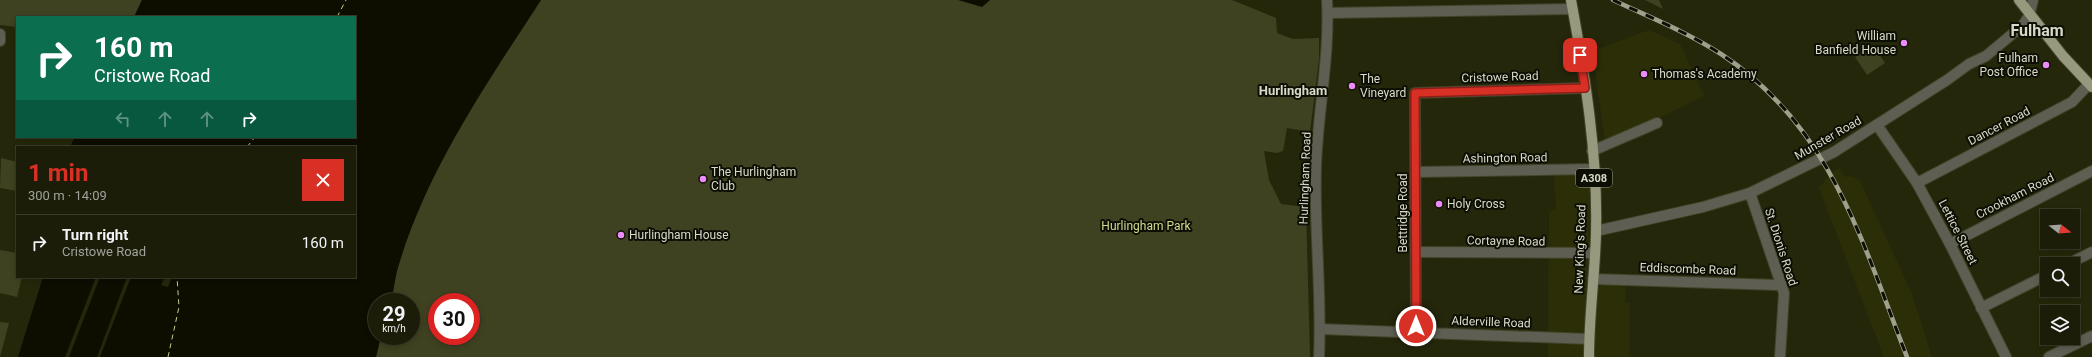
<!DOCTYPE html>
<meta charset="utf-8">
<style>
:root{--surface:#1c1d08;--page:#292a16;--text:#f1f3f6;--muted:#a0a29c;--line:#3a3b29;--accent:#d93025}
body{margin:0;font-family:Roboto,sans-serif;background:var(--page);color:var(--text);height:100vh;display:flex;flex-direction:column;font-size:15px;white-space:nowrap}
*{box-sizing:border-box;margin:0}
p{font-size:13px;color:var(--muted)}
.icon{flex:none;width:22px;height:22px;fill:none;stroke:currentColor;stroke-width:2;stroke-linecap:round;stroke-linejoin:round}
.map{position:relative;flex:1;overflow:hidden}
.side{position:absolute;left:16px;top:146px;width:340px;height:132px;display:flex;flex-direction:column;background:var(--surface);border-radius:0px;box-shadow:0 2px 6px #0003,0 0 0 1px var(--line)}
.side>*{flex:none}
.guide{position:absolute;left:16px;top:16px;width:340px;height:122px;border-radius:0px;box-shadow:0 2px 6px #0003,0 0 0 1px var(--line);background:#0b6e4f;color:#fff;overflow:hidden}
.needle{width:26px;rotate:107deg}
.buttons{position:absolute;left:2040px;top:209px;display:grid;gap:8px}
.buttons a{display:grid;place-items:center;width:40px;height:40px;border-radius:0px;background:var(--surface);box-shadow:0 2px 6px #0003,0 0 0 1px var(--line);font-size:20px}
.speed{position:absolute;left:368px;top:293px;display:flex;gap:8px;font-size:20px;font-weight:700;text-align:center}
.speed>*{display:grid;place-content:center;width:52px;height:52px;border-radius:50%;background:var(--surface);box-shadow:0 2px 6px #0003,0 0 0 1px var(--line);line-height:1}
.speed small{font-size:10px;font-weight:400}
.speed .limit{border:6px solid #d22;background:#fff;color:#111}
.pin{position:absolute;display:grid;place-items:center;width:34px;height:34px;color:#fff;margin:-17px;border-radius:8px;box-shadow:0 2px 6px #0006}
.me{position:absolute;width:44px;margin:-22px;rotate:0deg;stroke-linejoin:round;filter:drop-shadow(0 0 3px #0008)}
.turn{display:flex;align-items:center;gap:14px;height:84px;padding:0 12px;font-size:18px}
.turn .icon{width:52px;height:52px;stroke-width:2.5}
.turn b{display:block;font-size:28px;line-height:34px}
.lanes{display:flex;align-items:center;height:38px;padding:0 12px;background:#0003;justify-content:center;gap:20px;direction:ltr}
.lanes .off{opacity:.35}
.round{display:grid;place-items:center;flex:none;width:42px;height:42px;border-radius:0px;background:var(--page)}
.head{display:flex;align-items:center;justify-content:space-between;height:68px;padding:0 12px}
h1{font-size:24px;font-weight:700;line-height:30px;color:var(--accent)}
ul{padding:0;list-style:none}
li{display:flex;align-items:center;gap:12px;height:56px;padding:0 12px;border-top:1px solid var(--line)}
li div{flex:1}
li b{display:block;font-size:15px}
li em{font-style:normal}
.map>svg:first-child{display:block}
</style>
<div class="map">
<svg width="2092" height="357" viewBox="0 0 2092 357">
<rect width="100%" height="100%" fill="#25270b"/>
<g fill="#2c2e08">
<polygon points="1649,30 1680,44 1704,96 1661,117 1605,140 1592,51"/>
<polygon points="1839,168 1845,177 1852,176 1860,181 1912,294 1932,357 1884,357 1819,188 1831,173"/>
<polygon points="1584,171 1590,177 1589,261 1584,357 1548,357 1549,211 1556,210 1554,173"/>
<polygon points="1601,285 1626,286 1625,303 1630,303 1629,357 1594,357 1596,291"/>
</g>
<g fill="#3f4220" fill-rule="evenodd">
<polygon points="0,0 142,0 134,17 17,17 17,27 0,25"/>
<path d="M541,0H1232L1276,18L1277,33L1293,39L1319,38V59L1310,132L1287,128L1283,151L1277,153L1264,151L1269,180L1281,204L1306,207L1310,357H376L381,336H411V302H391C394,289 395,276 399,264C428,168 487,83 541,0ZM437,302H471V336H437Z"/>
<polygon points="1645,0 1659,0 1663,9"/>
<polygon points="1873,45 1885,63 1867,75 1855,57"/>
<polygon points="1,158 17,162 17,191 0,188"/>
<polygon points="0,250 17,253 17,277 22,277 17,297 0,293"/>
<polygon points="0,322 9,323 0,357"/>
</g>
<g fill="#0d0e00">
<path d="M142,0H541C487,83 428,168 399,264C395,276 394,289 391,302H377V336H381L376,357H18L43,277H355V147H70L75,137H355V17H134Z"/>
<polygon points="958,0 990,0 982,7"/>
</g>
<g fill="#25270b">
<polygon points="96,277 100,277 69,357 65,357"/>
<polygon points="127,277 131,277 100,357 97,357"/>
<polygon points="165,277 172,277 168,287 161,285"/>
</g>
<g fill="none" stroke-linecap="round" stroke-linejoin="round">
<g stroke="#c7cd82" stroke-width="1" stroke-dasharray="5 4" stroke-linecap="butt">
<polyline points="337,17 346,0"/>
<polyline points="247,147 255,137"/>
<polyline points="168,357 179,307 177,277"/>
</g>
<defs>
<g id="minor">
<polyline points="1328,13 1572,9"/>
<polyline points="0,34 0,41"/>
<polyline points="1877,125 1917,183 1950,244 2006,357"/>
<polyline points="1592,151 1657,123"/>
<polyline points="1416,172 1594,169"/>
<polyline points="1917,183 2072,102 2088,85"/>
<polyline points="1750,193 1784,293 1780,357"/>
<polyline points="1950,244 2092,171"/>
<polyline points="1417,252 1595,253"/>
<polyline points="2068,264 2092,252"/>
<polyline points="1593,279 1777,285 1781,283"/>
<polyline points="1981,308 2047,275"/>
<polyline points="1320,329 1589,339"/>
<polyline points="1416,332 1415,93 1585,88"/>
<polyline points="2049,357 2092,336"/>
</g>
<g id="tertiary">
<polyline points="1596,231 1703,207 1750,193 1834,152 1947,80 1969,64 1986,56 2023,25 2029,16 2033,0"/>
<path d="M1319,357C1322,293 1314,230 1316,166C1318,110 1330,56 1327,0"/>
</g>
<g id="primary">
<path d="M1571,0C1585,76 1598,155 1596,233C1595,274 1589,315 1589,357"/>
<polyline points="2019,0 2063,56 2092,87"/>
</g>
</defs>
<use href="#minor" stroke="#424429" stroke-width="12"/>
<use href="#tertiary" stroke="#424429" stroke-width="12"/>
<use href="#primary" stroke="#424429" stroke-width="12"/>
<use href="#minor" stroke="#5e5f52" stroke-width="10"/>
<use href="#tertiary" stroke="#5e5f52" stroke-width="10"/>
<use href="#primary" stroke="#96997e" stroke-width="10"/>
<defs>
<path id="rail" d="M1613,0C1649,17 1687,32 1721,54C1831,126 1862,242 1907,357"/>
</defs>
<use href="#rail" stroke="#9ea08c" stroke-width="4.5"/>
<use href="#rail" stroke="#0e0f04" stroke-width="3" stroke-dasharray="9" stroke-linecap="butt"/>
</g>
<g fill="none" stroke-linecap="round" stroke-linejoin="round">
<defs>
<polyline id="route" points="1416,326 1415,93 1585,88 1580,55"/>
</defs>
<use href="#route" stroke="#8d1f18" stroke-width="10"/>
<use href="#route" stroke="#d93025" stroke-width="7"/>
</g>
<g fill="#ec8cfa" stroke="#0e0f04" stroke-width="1.5">
<circle cx="1904" cy="43" r="4"/>
<circle cx="2046" cy="65" r="4"/>
<circle cx="1644" cy="74" r="4"/>
<circle cx="1352" cy="86" r="4"/>
<circle cx="703" cy="179" r="4"/>
<circle cx="1439" cy="204" r="4"/>
<circle cx="621" cy="235" r="4"/>
</g>
<g text-anchor="middle" stroke-width="4" stroke-linejoin="round" paint-order="stroke">
<rect fill="#0e0f04" stroke="#9b9d8e" stroke-width="1" x="1576" y="169" width="36" height="18" rx="3"/>
<g font-size="11" font-weight="bold" fill="#d8dac9">
<text x="1594" y="182">A308</text>
</g>
<g font-size="12" fill="#d8dac9" stroke="#0e0f04" text-anchor="start">
<text x="1896" y="40" text-anchor="end">William<tspan x="1896" dy="14">Banfield House</tspan></text>
<text x="2038" y="62" text-anchor="end">Fulham<tspan x="2038" dy="14">Post Office</tspan></text>
<text x="1652" y="78">Thomas's Academy</text>
<text x="1360" y="83">The<tspan x="1360" dy="14">Vineyard</tspan></text>
<text x="711" y="176">The Hurlingham<tspan x="711" dy="14">Club</tspan></text>
<text x="1447" y="208">Holy Cross</text>
<text x="629" y="239">Hurlingham House</text>
</g>
<g font-size="12" fill="#d8dac9" stroke="#0e0f04">
<text transform="translate(1500 77) rotate(-2)" y="4">Cristowe Road</text>
<text transform="translate(1999 126) rotate(-28)" y="4">Dancer Road</text>
<text transform="translate(1828 138) rotate(-30)" y="4">Munster Road</text>
<text transform="translate(1505 158) rotate(-1)" y="4">Ashington Road</text>
<text transform="translate(1305 178) rotate(-88)" y="4">Hurlingham Road</text>
<text transform="translate(2015 196) rotate(-27)" y="4">Crookham Road</text>
<text transform="translate(1403 213) rotate(-90)" y="4">Bettridge Road</text>
<text transform="translate(1958 232) rotate(63)" y="4">Lettice Street</text>
<text transform="translate(1506 241) rotate(1)" y="4">Cortayne Road</text>
<text transform="translate(1781 247) rotate(72)" y="4">St. Dionis Road</text>
<text transform="translate(1580 249) rotate(-88)" y="4">New King's Road</text>
<text transform="translate(1688 269) rotate(2)" y="4">Eddiscombe Road</text>
<text transform="translate(1491 322) rotate(2)" y="4">Alderville Road</text>
</g>
<g font-size="12" fill="#d3d98d" stroke="#0e0f04">
<text x="1146" y="230">Hurlingham Park</text>
</g>
<g font-size="13" font-weight="bold" fill="#d8dac9" stroke="#0e0f04">
<text x="1293" y="95">Hurlingham</text>
</g>
<g font-size="16" font-weight="bold" fill="#d8dac9" stroke="#0e0f04">
<text x="2037" y="36">Fulham</text>
</g>
</g>
</svg>
<div class="buttons">
<a><svg class="needle" viewBox="-14 -14 28 28"><path d="M0-13l5 13h-10z" fill="#e53935"/><path d="M0 13l5-13h-10z" fill="#a0a29c"/></svg></a>
<a><svg class="icon" aria-label="search" viewBox="0 0 24 24"><circle cx="10" cy="10" r="6"/><path d="M15 15l6 6"/></svg></a>
<a><svg class="icon" aria-label="layers" viewBox="0 0 24 24"><path d="M12 4l9 5-9 5-9-5zM3 14l9 5 9-5"/></svg></a>
</div>
<div class="speed"><div>29<small>km/h</small></div><div class="limit">30</div></div>
<div class="pin" style="left:1580px;top:55px;background:#d93025"><svg class="icon" aria-label="arrive" viewBox="0 0 24 24"><path d="M6 21V4h12l-3 4 3 4H6"/></svg></div>
<svg class="me" style="left:1416px;top:326px" viewBox="-20 -20 40 40"><circle r="17" fill="#d93025" stroke="#fff" stroke-width="3"/><path d="M0-11L8 9 0 5-8 9z" fill="#fff"/></svg>
<div class="guide">
<div class="turn"><svg class="icon" aria-label="right" viewBox="0 0 24 24"><path d="M7 20v-9h11M14 6l5 5-5 5"/></svg><div><b>160 m</b>Cristowe Road</div></div>
<div class="lanes"><svg class="icon off" aria-label="left" viewBox="0 0 24 24"><path d="M17 20v-9H6M10 6l-5 5 5 5"/></svg><svg class="icon off" aria-label="ahead" viewBox="0 0 24 24"><path d="M12 20V5M6 11l6-6 6 6"/></svg><svg class="icon off" aria-label="ahead" viewBox="0 0 24 24"><path d="M12 20V5M6 11l6-6 6 6"/></svg><svg class="icon" aria-label="right" viewBox="0 0 24 24"><path d="M7 20v-9h11M14 6l5 5-5 5"/></svg></div>
</div>
<section class="side">
<div class="head"><div><h1>1 min</h1><p>300 m · 14:09</p></div><a class="round" style="background:#d93025;color:#fff"><svg class="icon" aria-label="close" viewBox="0 0 24 24"><path d="M6 6l12 12M18 6L6 18"/></svg></a></div>
<ul>
<li><svg class="icon" aria-label="right" viewBox="0 0 24 24"><path d="M7 20v-9h11M14 6l5 5-5 5"/></svg><div><b>Turn right</b><p>Cristowe Road</p></div><em>160 m</em></li>
</ul>
</section>
</div>
